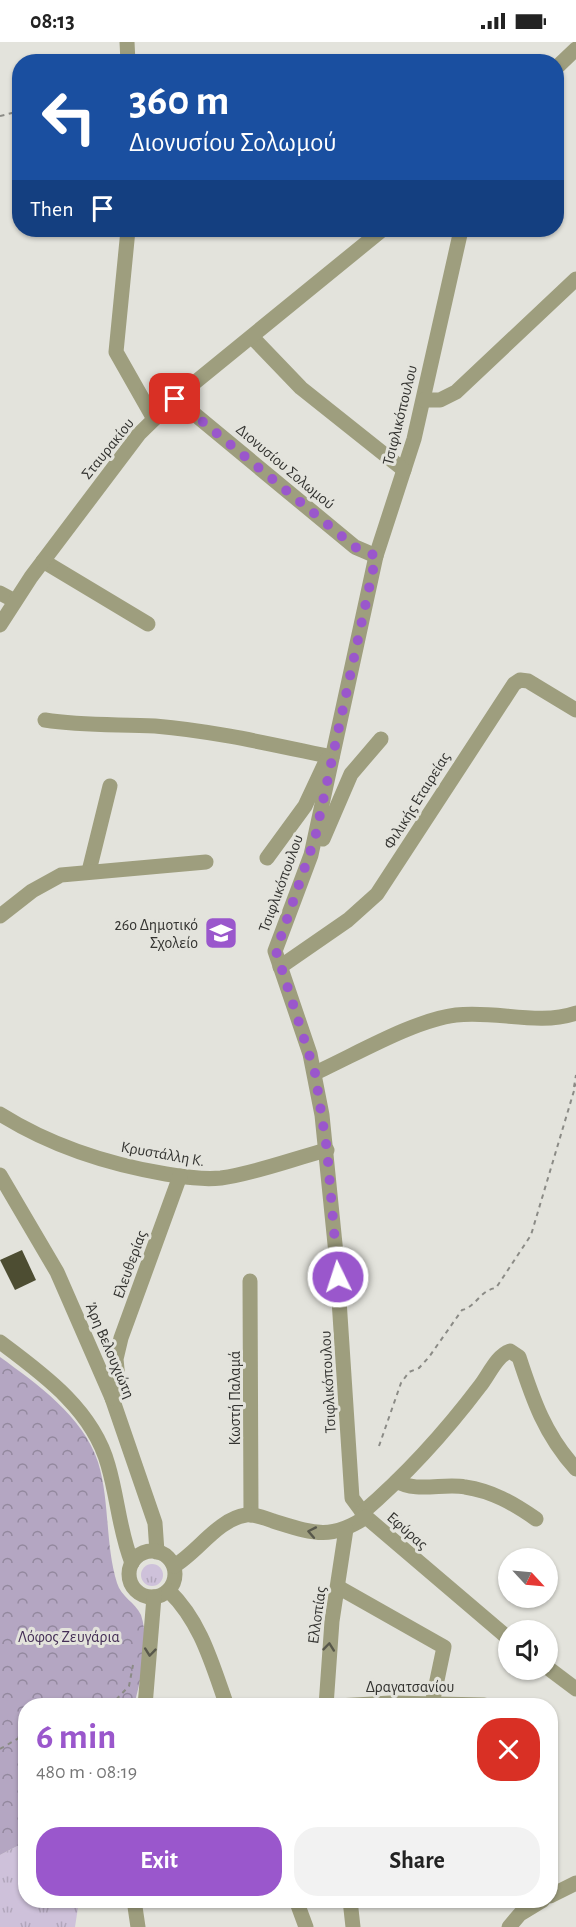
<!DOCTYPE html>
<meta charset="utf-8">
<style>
:root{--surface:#fff;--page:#f2f2f2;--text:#222;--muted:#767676;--accent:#9a57cc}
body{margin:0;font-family:"Alegreya Sans",sans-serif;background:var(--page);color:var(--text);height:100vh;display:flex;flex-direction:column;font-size:22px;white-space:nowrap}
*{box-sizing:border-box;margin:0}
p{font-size:20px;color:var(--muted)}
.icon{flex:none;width:33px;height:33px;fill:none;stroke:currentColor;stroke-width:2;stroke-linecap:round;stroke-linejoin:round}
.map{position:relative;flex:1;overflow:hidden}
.details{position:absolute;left:18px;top:1656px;width:540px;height:210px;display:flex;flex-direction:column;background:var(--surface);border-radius:24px;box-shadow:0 2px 4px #0004}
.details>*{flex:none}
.guide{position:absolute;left:12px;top:12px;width:552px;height:183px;border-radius:24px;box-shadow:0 2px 4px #0004;background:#1a4fa0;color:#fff;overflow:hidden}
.needle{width:39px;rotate:116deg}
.tools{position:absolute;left:498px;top:1506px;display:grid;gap:12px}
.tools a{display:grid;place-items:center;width:60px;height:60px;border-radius:50%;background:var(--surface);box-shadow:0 2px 4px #0004;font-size:30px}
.pin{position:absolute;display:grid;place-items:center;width:51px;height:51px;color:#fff;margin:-26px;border-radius:12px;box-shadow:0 3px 9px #0006}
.me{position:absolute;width:66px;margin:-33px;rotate:356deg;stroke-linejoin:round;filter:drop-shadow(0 0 4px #0008)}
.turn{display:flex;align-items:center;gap:21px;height:126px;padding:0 18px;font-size:27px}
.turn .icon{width:78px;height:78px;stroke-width:2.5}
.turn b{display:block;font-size:42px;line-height:51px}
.then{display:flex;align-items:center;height:57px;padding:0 18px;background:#0003;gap:12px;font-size:22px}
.round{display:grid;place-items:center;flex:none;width:63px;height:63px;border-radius:24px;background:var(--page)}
.overview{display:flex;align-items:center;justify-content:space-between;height:102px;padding:0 18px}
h1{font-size:36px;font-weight:600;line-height:45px;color:var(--accent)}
.action{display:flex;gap:12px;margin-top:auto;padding:12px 18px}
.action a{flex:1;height:69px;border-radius:24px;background:var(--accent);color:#fff;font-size:24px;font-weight:600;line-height:69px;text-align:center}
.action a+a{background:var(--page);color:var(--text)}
.status{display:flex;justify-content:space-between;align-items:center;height:42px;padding:0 30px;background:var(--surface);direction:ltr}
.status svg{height:16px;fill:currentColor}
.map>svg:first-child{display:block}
</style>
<div class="status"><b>08:13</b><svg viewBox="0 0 49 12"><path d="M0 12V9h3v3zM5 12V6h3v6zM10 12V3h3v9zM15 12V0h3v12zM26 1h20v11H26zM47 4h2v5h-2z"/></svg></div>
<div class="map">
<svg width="576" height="1885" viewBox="0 0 576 1885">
<defs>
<pattern id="grass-tufts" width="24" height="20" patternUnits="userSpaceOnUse" patternTransform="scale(1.5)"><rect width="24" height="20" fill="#cec1da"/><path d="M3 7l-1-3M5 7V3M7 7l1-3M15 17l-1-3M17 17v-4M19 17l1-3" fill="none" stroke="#b1a6bb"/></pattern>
<pattern id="forest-crowns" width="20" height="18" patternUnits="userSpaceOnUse" patternTransform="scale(1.5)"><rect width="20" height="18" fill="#b4a6c2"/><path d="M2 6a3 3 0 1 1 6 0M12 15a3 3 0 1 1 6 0" fill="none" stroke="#93889e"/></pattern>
</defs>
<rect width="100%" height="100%" fill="#e3e3dc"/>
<g fill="url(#grass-tufts)">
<circle cx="152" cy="1533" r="11"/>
<polygon points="25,1800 26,1858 79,1859 75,1885 0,1885 0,1813"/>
</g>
<path fill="url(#forest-crowns)" d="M0,1315C37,1342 83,1374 98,1420C110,1459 105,1502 117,1541C121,1555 135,1560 141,1573C150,1600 141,1637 134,1663L26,1664L25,1800L0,1813Z"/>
<polygon fill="#4d4d32" points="22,1208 36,1238 15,1248 0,1218"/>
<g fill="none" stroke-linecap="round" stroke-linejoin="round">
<g stroke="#8b8b86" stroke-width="2" stroke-dasharray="4.5 4.5" stroke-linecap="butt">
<polyline points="0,74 20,69"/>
<polyline points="574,1045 576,1033"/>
<path d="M379,1404L401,1341L409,1330L419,1326L429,1315L462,1268C476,1265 480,1248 496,1246L531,1193L576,1042"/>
<polyline points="110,1664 129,1644 133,1623"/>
<polyline points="0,1707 19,1696 26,1696"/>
</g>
<g stroke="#9e9e7e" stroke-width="15">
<polyline points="127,0 128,20"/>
<polyline points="556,26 576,7"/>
<polyline points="128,188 116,310 154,377"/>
<polyline points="461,188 414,397 376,514 311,813 275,909 310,1012 322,1073 336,1212 352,1456 366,1475 508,1596"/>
<polyline points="252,295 301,346 404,428"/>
<polyline points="175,356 355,505 376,514"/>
<polyline points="424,358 440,358 456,350 576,237"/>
<polyline points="43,519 148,582"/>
<polyline points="0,551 15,559"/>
<polyline points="0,583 31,535 139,392 177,355 382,188"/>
<path d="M45,678C82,684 118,682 155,684C215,689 274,703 332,715"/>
<polyline points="323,797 351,732 381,697"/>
<polyline points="267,816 305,764 327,717"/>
<polyline points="89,829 110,744"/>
<polyline points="0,874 32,849 61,833 206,820"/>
<polyline points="280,925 348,878 377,852 514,642 520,638 528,639 576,668"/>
<path d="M315,1031C355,1013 414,978 456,973C496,968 538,984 576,971"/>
<path d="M0,1072C51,1104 107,1122 166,1132C184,1135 203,1138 221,1136C256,1131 292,1117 327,1108"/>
<polyline points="0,1133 57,1230 112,1356 155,1481 157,1510"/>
<polyline points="250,1239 251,1473"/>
<path d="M0,1300C43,1332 93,1368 108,1423C118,1457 119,1488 132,1521"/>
<polyline points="112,1356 119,1347 116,1317 121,1296 180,1134"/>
<path d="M397,1439C415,1451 444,1441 465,1445C492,1449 513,1461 536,1477"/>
<path d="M362,1471C405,1434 446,1389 480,1344C489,1333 496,1314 510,1309L519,1315C533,1358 545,1393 576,1427"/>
<circle cx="152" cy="1532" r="23"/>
<path d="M174,1524C197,1511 218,1477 246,1473C255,1472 265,1476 273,1479C312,1491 330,1499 366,1475"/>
<polyline points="338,1545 444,1605 432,1662"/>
<path d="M169,1549C201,1580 212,1622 227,1664"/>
<polyline points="548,1626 576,1647"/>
<polyline points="145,1664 154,1555"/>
<polyline points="326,1664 332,1579 346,1487"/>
<polyline points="337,1664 391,1661 484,1663"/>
<polyline points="550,1854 576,1841"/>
<polyline points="134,1858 138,1885"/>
<polyline points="296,1858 306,1885"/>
<polyline points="350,1858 353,1885"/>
<polyline points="509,1885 520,1872 543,1858"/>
</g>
</g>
<defs><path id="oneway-chevron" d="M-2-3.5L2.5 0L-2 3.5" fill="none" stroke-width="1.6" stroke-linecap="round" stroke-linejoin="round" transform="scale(1.5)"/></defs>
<g stroke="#58584b">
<use href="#oneway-chevron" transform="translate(312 1490) rotate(-169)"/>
<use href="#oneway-chevron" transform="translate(329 1605) rotate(-84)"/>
<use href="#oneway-chevron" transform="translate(150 1610) rotate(96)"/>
</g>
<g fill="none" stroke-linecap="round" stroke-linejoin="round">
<polyline stroke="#9a57cc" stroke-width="10" stroke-dasharray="0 18" points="175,357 355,505 376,514 315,796 276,909 315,1031 327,1108 338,1235"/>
</g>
<defs>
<symbol id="school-square" viewBox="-11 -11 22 22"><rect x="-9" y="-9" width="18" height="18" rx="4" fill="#9a57cc" stroke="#e3e3dc"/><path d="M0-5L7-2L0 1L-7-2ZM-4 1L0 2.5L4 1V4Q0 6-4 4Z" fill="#fff"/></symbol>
</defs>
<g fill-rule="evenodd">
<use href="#school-square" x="202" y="872" width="38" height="38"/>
</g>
<g text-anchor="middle" stroke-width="6" stroke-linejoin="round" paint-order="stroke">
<g font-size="16" fill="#333330" stroke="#e3e3dc">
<text transform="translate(399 373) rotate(-76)" y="6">Τσιφλικόπουλου</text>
<text transform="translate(107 406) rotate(-51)" y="6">Σταυρακίου</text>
<text transform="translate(286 424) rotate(40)" y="6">Διονυσίου Σολωμού</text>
<text transform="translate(416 758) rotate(-58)" y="6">Φιλικής Εταιρείας</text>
<text transform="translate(280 841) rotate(-70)" y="6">Τσιφλικόπουλου</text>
<text transform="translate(163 1111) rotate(10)" y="6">Κρυστάλλη Κ.</text>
<text transform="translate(129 1222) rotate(-70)" y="6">Ελευθερίας</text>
<text transform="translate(111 1308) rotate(67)" y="6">Άρη Βελουχιώτη</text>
<text transform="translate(327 1340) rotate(-93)" y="6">Τσιφλικόπουλου</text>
<text transform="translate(234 1356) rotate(-90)" y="6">Κωστή Παλαμά</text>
<text transform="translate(408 1488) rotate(41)" y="6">Εφύρας</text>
<text transform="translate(316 1573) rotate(-82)" y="6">Ελλοπίας</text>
<text x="410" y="1650">Δραγατσανίου</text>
</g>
<g font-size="16" fill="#333330" stroke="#e3e3dc" text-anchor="end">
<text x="198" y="888">26ο Δημοτικό<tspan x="198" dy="18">Σχολείο</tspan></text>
</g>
<g font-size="16" fill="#442e56" stroke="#e3e3dc">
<text x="69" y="1600">Λόφος Ζευγάρια</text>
</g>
</g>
</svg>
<div class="tools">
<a><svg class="needle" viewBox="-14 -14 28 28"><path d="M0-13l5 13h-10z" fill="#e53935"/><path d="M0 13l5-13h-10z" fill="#767676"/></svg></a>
<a><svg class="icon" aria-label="sound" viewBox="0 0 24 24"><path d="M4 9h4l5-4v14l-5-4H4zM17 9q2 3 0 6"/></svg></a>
</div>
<div class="pin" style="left:175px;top:357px;background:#d93025"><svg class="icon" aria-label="arrive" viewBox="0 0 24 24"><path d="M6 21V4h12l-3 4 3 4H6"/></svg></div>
<svg class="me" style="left:338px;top:1235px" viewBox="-20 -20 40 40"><circle r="17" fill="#9a57cc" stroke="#fff" stroke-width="3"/><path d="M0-11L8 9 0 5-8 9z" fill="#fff"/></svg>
<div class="guide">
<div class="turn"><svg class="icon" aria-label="left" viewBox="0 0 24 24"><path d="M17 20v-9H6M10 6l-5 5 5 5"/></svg><div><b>360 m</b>Διονυσίου Σολωμού</div></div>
<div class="then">Then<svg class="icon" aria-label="arrive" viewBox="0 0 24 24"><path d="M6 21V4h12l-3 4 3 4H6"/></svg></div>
</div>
<section class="details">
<div class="overview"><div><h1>6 min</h1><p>480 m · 08:19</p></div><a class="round" style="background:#d93025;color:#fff"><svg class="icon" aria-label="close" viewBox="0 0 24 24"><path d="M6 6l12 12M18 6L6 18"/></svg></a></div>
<div class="action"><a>Exit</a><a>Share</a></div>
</section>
</div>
